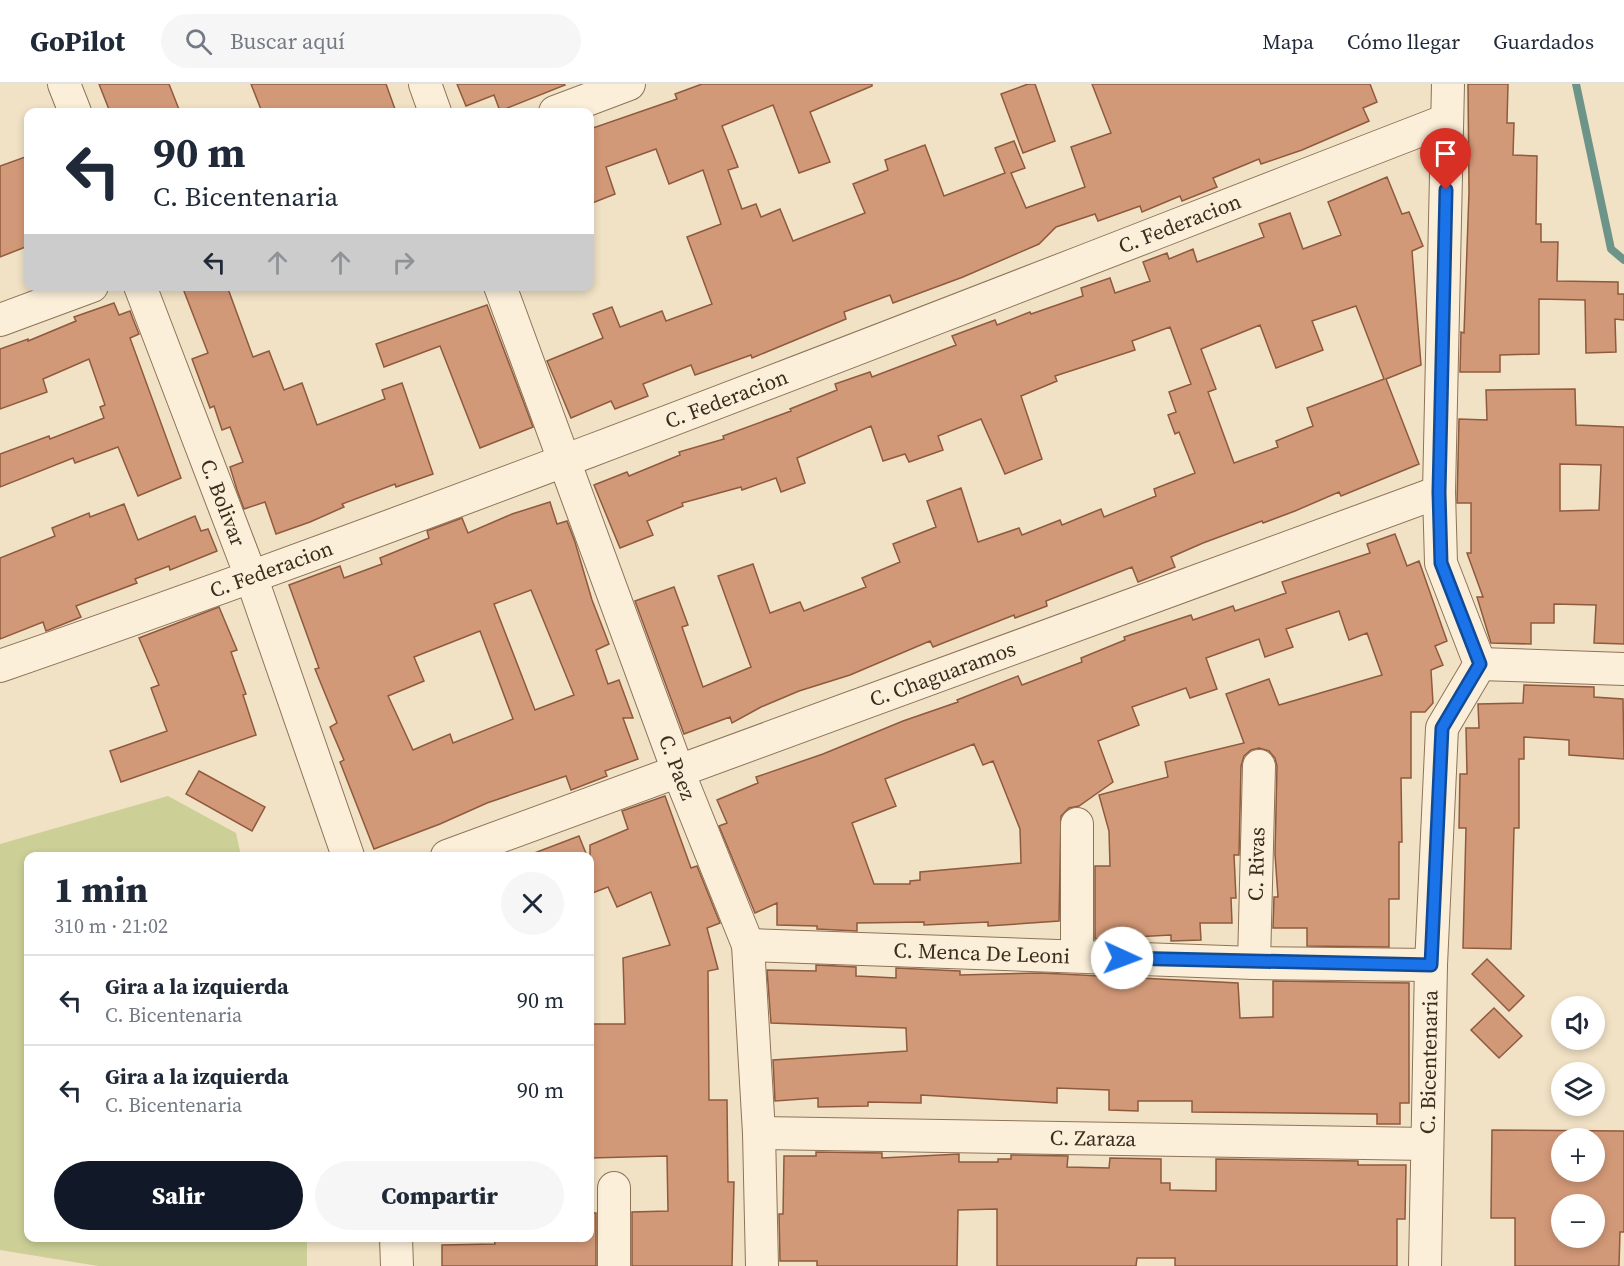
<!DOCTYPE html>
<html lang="es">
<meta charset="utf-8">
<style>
:root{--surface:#fff;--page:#f6f6f7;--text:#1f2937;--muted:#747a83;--line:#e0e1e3;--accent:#111827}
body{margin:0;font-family:"Source Serif 4",serif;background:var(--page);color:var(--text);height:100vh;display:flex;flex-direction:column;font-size:22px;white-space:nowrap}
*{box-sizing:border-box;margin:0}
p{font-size:20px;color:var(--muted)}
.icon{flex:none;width:33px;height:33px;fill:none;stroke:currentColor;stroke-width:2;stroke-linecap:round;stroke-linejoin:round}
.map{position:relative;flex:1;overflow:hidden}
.details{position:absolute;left:24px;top:768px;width:570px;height:390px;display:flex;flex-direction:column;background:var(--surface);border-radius:12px;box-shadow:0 3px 9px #0003}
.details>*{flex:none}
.top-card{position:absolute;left:24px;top:24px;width:570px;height:183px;border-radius:12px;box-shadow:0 3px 9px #0003;background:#fff;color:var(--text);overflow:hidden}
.buttons{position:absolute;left:1551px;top:912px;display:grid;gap:12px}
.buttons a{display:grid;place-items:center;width:54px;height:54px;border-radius:50%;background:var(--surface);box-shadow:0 3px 9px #0003;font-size:30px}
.pin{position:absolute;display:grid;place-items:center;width:51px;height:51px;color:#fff;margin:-62px -26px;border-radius:50% 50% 50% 0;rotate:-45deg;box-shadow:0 0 6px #0007}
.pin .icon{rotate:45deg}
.me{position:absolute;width:66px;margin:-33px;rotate:92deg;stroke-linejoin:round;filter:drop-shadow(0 0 4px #0008)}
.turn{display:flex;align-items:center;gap:21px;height:126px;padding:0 30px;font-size:27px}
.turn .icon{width:78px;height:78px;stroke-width:2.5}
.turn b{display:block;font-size:42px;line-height:51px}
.lanes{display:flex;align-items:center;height:57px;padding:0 30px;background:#0003;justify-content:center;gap:30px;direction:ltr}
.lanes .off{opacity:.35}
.round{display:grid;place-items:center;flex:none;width:63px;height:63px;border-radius:32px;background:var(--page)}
.head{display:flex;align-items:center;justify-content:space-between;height:102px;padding:0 30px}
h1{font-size:36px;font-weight:800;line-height:45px}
.primary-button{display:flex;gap:12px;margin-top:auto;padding:12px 30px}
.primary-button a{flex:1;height:69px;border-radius:36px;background:var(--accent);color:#fff;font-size:24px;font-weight:800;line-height:69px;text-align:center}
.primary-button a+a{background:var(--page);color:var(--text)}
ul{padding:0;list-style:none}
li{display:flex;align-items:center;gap:18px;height:90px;padding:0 30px;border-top:2px solid var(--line)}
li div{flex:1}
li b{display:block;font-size:22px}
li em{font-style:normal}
header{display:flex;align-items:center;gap:36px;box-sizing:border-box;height:84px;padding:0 30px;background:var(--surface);border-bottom:2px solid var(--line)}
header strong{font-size:28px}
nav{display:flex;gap:33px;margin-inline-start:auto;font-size:21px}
.search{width:420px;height:54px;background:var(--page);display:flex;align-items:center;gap:15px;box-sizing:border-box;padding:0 21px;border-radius:33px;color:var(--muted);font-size:22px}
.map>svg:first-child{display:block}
</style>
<header>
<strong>GoPilot</strong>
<div class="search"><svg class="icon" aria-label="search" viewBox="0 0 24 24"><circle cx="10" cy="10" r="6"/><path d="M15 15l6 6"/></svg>Buscar aquí</div>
<nav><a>Mapa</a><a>Cómo llegar</a><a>Guardados</a></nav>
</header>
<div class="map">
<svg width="1624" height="1182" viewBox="0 0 1624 1182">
<rect width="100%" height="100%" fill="#f1e2c5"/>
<polygon fill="#ccd097" points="168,712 236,749 241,772 28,772 28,1154 307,1154 307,1182 98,1182 0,1166 0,760"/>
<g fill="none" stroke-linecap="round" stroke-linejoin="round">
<polyline stroke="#6c9488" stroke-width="8" points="1576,0 1611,165 1624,176"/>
</g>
<g fill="#d29978" stroke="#8f5a3d" stroke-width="1.5" fill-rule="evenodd">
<polygon points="99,0 169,0 180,28 110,28"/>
<polygon points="251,0 386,0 396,28 262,28"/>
<polygon points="457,0 564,0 565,1 500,27 494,11 466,22"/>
<polygon points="702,0 872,0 872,2 810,28 830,78 799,89 773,21 722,42 738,83 728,86 742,125 756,120 761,133 780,125 793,157 865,129 853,100 888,86 885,76 925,61 944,112 1005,89 995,64 1014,57 1025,84 1011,89 1026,124 1085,103 1071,63 1111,49 1092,0 1370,0 1377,18 1363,24 1369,37 1302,66 1261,80 1259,75 1213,94 1217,103 1182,117 1180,112 1142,128 1140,122 1098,137 1095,130 1056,143 1039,160 963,193 893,219 890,211 844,228 846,235 752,274 751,271 695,291 691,281 643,300 648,312 615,325 611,317 571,334 547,277 603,254 593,230 612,223 620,243 662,227 666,237 712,220 687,153 721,140 703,86 669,100 656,65 606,83 615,110 590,120 590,45 677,15 675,10"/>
<polygon points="1028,0 1035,0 1055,57 1023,69 1001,10"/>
<polygon points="1468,0 1508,0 1507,39 1514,39 1513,71 1537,72 1536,140 1541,140 1541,158 1558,158 1557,197 1618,198 1618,210 1624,210 1624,236 1615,235 1616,268 1586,269 1585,216 1539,215 1539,270 1500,271 1500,288 1460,288 1461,248 1464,249 1469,108"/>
<polygon points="28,72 28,162 0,173 0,82"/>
<path d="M1387,93L1402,130L1409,128L1423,162L1412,167L1421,281L1386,295L1419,380L1341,412L1339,408L1295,427L1263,439L1262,437L1203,459L1171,473L1175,483L1138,498L1132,483L1046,517L1047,522L1015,534L1014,531L933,563L930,557L850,591L799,607L761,623L732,639L730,633L684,650L635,517L674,503L688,541L682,543L703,603L751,583L718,492L753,480L770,529L800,518L804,527L866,503L862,494L900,478L893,460L936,443L927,417L961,404L978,458L1019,444L1022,451L1060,436L1062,441L1101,425L1104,433L1156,412L1154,405L1195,389L1179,348L1175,350L1168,331L1176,328L1169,308L1191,300L1170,243L1132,257L1135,266L1055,292L1057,297L1021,312L1042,375L1005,390L981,335L938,352L943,366L909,378L905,370L883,377L871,342L797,374L805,399L781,408L776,394L742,406L741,403L682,419L683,422L647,437L653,451L620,464L594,401L627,388L629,392L680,371L679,368L724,355L723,352L791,327L790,325L837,306L835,300L870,288L872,293L956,261L952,252L995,236L997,241L1030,228L1031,230L1083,212L1081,204L1110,194L1115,209L1150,197L1143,178L1167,169L1169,175L1193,165L1197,178L1264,153L1259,140L1290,129L1303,165L1341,151L1328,118ZM1356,222L1384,295L1307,324L1313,342L1276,357L1278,363L1234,379L1208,308L1216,305L1201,265L1260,241L1276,284L1323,266L1312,237Z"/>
<polygon points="182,202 227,202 253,273 269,267 284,306 302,299 317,341 385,315 382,306 402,299 433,390 396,403 395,400 342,420 344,423 310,438 276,450 265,418 244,425 237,406 230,383 243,378 230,343 222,346 214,322 210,324 192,275 208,269"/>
<polygon points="114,219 119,231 130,227 133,235 139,250 130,254 181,394 138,412 118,363 75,379 73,374 0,403 0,370 49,352 50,355 104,334 100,323 105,321 89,275 43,295 47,308 0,325 0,265 28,255 28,257 76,237 74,233"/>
<polygon points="487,221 533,343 480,364 440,262 384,283 376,260"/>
<path d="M1575,305L1576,341L1624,343V560L1594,559L1596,521L1554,520V539H1531V560L1491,559L1477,513H1483L1467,469H1471V419H1457L1459,335L1487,336L1486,306ZM1560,380L1601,381L1599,426L1560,427Z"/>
<path d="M550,418L557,440L567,437L575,458L592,516L609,560L596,566L608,600L619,596L633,634H623L638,675L605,687L607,692L571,706L566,692L487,719L440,740L374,765L340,678L344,676L330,643L337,639L315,585L319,584L289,501L340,482L344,494L382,480L380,474L429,454L427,447L462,434L468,449L512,430ZM531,506L574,611L535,626L494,520ZM480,547L513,635L453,659L450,650L413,666L388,612L424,597L414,573Z"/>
<polygon points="124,420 138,456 195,432 201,447 208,445 217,467 170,486 169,482 135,495 137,499 76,522 81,533 46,547 43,538 0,555 0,474 55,452 52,444 89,429 90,433"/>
<path d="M1395,450L1407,482L1419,477L1447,557L1435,562L1443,581L1431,586L1433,619L1425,628H1411V694H1401L1402,758H1399V815H1389V863L1307,862V844H1273L1274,813H1278L1275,770L1277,682L1275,674L1269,667L1259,664L1251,666L1244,672L1241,682L1239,771H1234L1236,814H1231L1232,839H1200L1201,856L1171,857V851L1095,855V782H1110L1109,747L1099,711L1168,693L1165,678L1244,659L1226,610L1269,595L1279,621L1382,591L1367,549L1349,556L1339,527L1286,545L1293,563L1265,573L1259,555L1206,574L1217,605L1190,614L1186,604L1132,623L1139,641L1098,657L1113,698L1079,722L1069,724L1061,732L1059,837L988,842V838L924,841V838L857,839V847L817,845V842L777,841V819L755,829L719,742L727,739L717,716L758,699L756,693L823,670L903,637L958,618L957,616L1018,592L1022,601L1082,578L1081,574L1125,556L1124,553L1191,531L1193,536L1233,522L1235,527L1286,509L1282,498L1370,469L1367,460ZM974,660L983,681L993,677L1020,745L1021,779L920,788V796L910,797V800H874L852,739L896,722L885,695Z"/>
<polygon points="219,523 237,566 231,568 246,610 243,611 256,651 121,698 110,667 167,647 151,604 159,601 139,554"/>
<polygon points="1524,601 1594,603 1594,613 1623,615 1624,675 1569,671 1569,656 1524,653 1524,675 1519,675 1519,744 1514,744 1511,865 1463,864 1466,744 1459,744 1460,690 1467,690 1466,644 1479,644 1478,620 1523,619"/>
<polygon points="199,687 265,723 252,747 186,710"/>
<polygon points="665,712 691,784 697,782 720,839 707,844 718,885 708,887 709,1016 727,1016 728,1098 734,1098 732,1182 632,1182 632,1128 668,1127 667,1072 590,1074 590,940 625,940 623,874 670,861 651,808 617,823 608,803 590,810 590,761 628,745 622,727"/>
<polygon points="579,752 587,772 529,772 529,771"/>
<polygon points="1487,875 1524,912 1509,927 1472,890"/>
<polygon points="816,881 856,883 856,892 896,894 896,884 960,887 960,891 1041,889 1238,899 1240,934 1273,933 1273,897 1409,899 1409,1019 1400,1019 1400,1040 1377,1040 1377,1030 1192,1028 1192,1017 1138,1017 1138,1027 1109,1026 1109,1006 1057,1004 1057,1019 921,1011 921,1019 868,1018 868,1022 818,1023 818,1014 775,1017 773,976 907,967 906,944 771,939 767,886 816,887"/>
<polygon points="1494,924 1522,952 1499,974 1471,946"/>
<path d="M1492,1046L1624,1047V1148H1620L1619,1182H1515V1134H1491ZM1562,1054H1594V1088H1562ZM1562,1120H1594V1154H1562Z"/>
<polygon points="816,1068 882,1069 882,1074 959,1070 959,1078 998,1078 998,1075 1011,1075 1011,1071 1068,1072 1067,1083 1109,1084 1110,1074 1161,1075 1161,1099 1170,1099 1170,1106 1216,1107 1216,1075 1358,1077 1358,1081 1406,1081 1405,1135 1397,1135 1397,1182 1175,1182 1175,1174 1137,1174 1136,1182 997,1182 997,1125 958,1126 957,1182 817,1182 817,1177 780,1177 779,1130 783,1130 784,1072 816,1072"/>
<polygon points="590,1129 596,1129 596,1182 442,1182 442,1161 495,1160 494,1154 590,1154"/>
</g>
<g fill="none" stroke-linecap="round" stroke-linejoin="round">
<defs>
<g id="minor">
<polyline points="64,0 75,28"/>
<polyline points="425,0 435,28"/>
<polyline points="555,28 629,0"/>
<path id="s1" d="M140,202L252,495L348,772"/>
<path id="s2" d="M500,202L678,687L748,861L759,1049L762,1182"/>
<polyline points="0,236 92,202"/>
<polyline points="1480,580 1624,585"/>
<path id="s3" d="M0,582C487,413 966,222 1447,36"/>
<polyline points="1077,740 1077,872"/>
<path id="s4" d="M447,772L1439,408"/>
<path id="s5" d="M748,861L1254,879L1431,881"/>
<path id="s6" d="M1254,879L1259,682"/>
<path id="s7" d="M759,1049L1427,1060"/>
<polyline points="396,1154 397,1182"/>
<polyline points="614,1182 614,1104"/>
<path id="s8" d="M1425,1182L1431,881L1442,644L1480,580L1441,479L1439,408L1448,0"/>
</g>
</defs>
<use href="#minor" stroke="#8e7359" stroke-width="34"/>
<use href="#minor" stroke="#fbefd9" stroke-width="32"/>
</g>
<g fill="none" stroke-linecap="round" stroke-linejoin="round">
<defs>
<polyline id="route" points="1122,874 1431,881 1442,644 1480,580 1441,479 1439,408 1446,106"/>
</defs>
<use href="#route" stroke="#114b97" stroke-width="15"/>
<use href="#route" stroke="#1a73e8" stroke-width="10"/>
</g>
<g text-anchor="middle" stroke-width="5" stroke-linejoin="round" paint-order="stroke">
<g font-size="21" fill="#3d2c1e" stroke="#f8ecd5">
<text dy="7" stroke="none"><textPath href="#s3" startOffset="1260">C. Federacion</textPath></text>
<text dy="7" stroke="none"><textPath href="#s3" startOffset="774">C. Federacion</textPath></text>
<text dy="7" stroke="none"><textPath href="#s1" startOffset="232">C. Bolivar</textPath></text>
<text dy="7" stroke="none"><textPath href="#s3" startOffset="288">C. Federacion</textPath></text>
<text dy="7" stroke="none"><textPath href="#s4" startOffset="528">C. Chaguaramos</textPath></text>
<text dy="7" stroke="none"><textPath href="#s2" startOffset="513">C. Paez</textPath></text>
<text dy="7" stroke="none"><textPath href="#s6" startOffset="99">C. Rivas</textPath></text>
<text dy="7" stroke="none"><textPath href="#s5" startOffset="234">C. Menca De Leoni</textPath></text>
<text dy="7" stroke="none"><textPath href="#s8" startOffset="204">C. Bicentenaria</textPath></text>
<text dy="7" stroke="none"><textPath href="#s7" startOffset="334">C. Zaraza</textPath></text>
</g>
</g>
</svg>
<div class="buttons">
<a><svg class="icon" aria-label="sound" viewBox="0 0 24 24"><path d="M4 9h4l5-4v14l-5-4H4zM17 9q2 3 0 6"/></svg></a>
<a><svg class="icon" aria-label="layers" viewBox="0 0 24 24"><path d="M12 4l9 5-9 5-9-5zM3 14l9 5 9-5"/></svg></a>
<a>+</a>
<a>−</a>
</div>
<div class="pin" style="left:1446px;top:106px;background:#d93025"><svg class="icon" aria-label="arrive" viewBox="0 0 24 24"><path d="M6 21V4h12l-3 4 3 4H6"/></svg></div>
<svg class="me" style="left:1122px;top:874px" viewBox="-20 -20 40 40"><circle r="19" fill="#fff"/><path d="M0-13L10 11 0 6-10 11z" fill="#1a73e8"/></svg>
<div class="top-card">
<div class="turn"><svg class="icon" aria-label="left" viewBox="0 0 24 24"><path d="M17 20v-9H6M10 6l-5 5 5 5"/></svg><div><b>90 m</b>C. Bicentenaria</div></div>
<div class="lanes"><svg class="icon" aria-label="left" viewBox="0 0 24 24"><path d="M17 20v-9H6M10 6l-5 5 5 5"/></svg><svg class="icon off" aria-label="ahead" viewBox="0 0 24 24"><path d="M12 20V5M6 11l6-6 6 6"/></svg><svg class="icon off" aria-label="ahead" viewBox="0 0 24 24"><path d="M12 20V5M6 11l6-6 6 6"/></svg><svg class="icon off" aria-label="right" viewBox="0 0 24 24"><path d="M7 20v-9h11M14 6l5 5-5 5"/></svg></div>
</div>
<section class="details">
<div class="head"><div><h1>1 min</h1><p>310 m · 21:02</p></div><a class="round"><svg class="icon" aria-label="close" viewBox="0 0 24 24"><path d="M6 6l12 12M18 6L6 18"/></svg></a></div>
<ul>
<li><svg class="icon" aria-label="left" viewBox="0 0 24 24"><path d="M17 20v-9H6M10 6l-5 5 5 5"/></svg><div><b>Gira a la izquierda</b><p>C. Bicentenaria</p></div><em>90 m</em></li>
<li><svg class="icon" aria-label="left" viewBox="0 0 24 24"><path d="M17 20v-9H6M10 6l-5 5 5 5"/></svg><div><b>Gira a la izquierda</b><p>C. Bicentenaria</p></div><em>90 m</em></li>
</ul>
<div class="primary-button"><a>Salir</a><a>Compartir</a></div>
</section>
</div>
